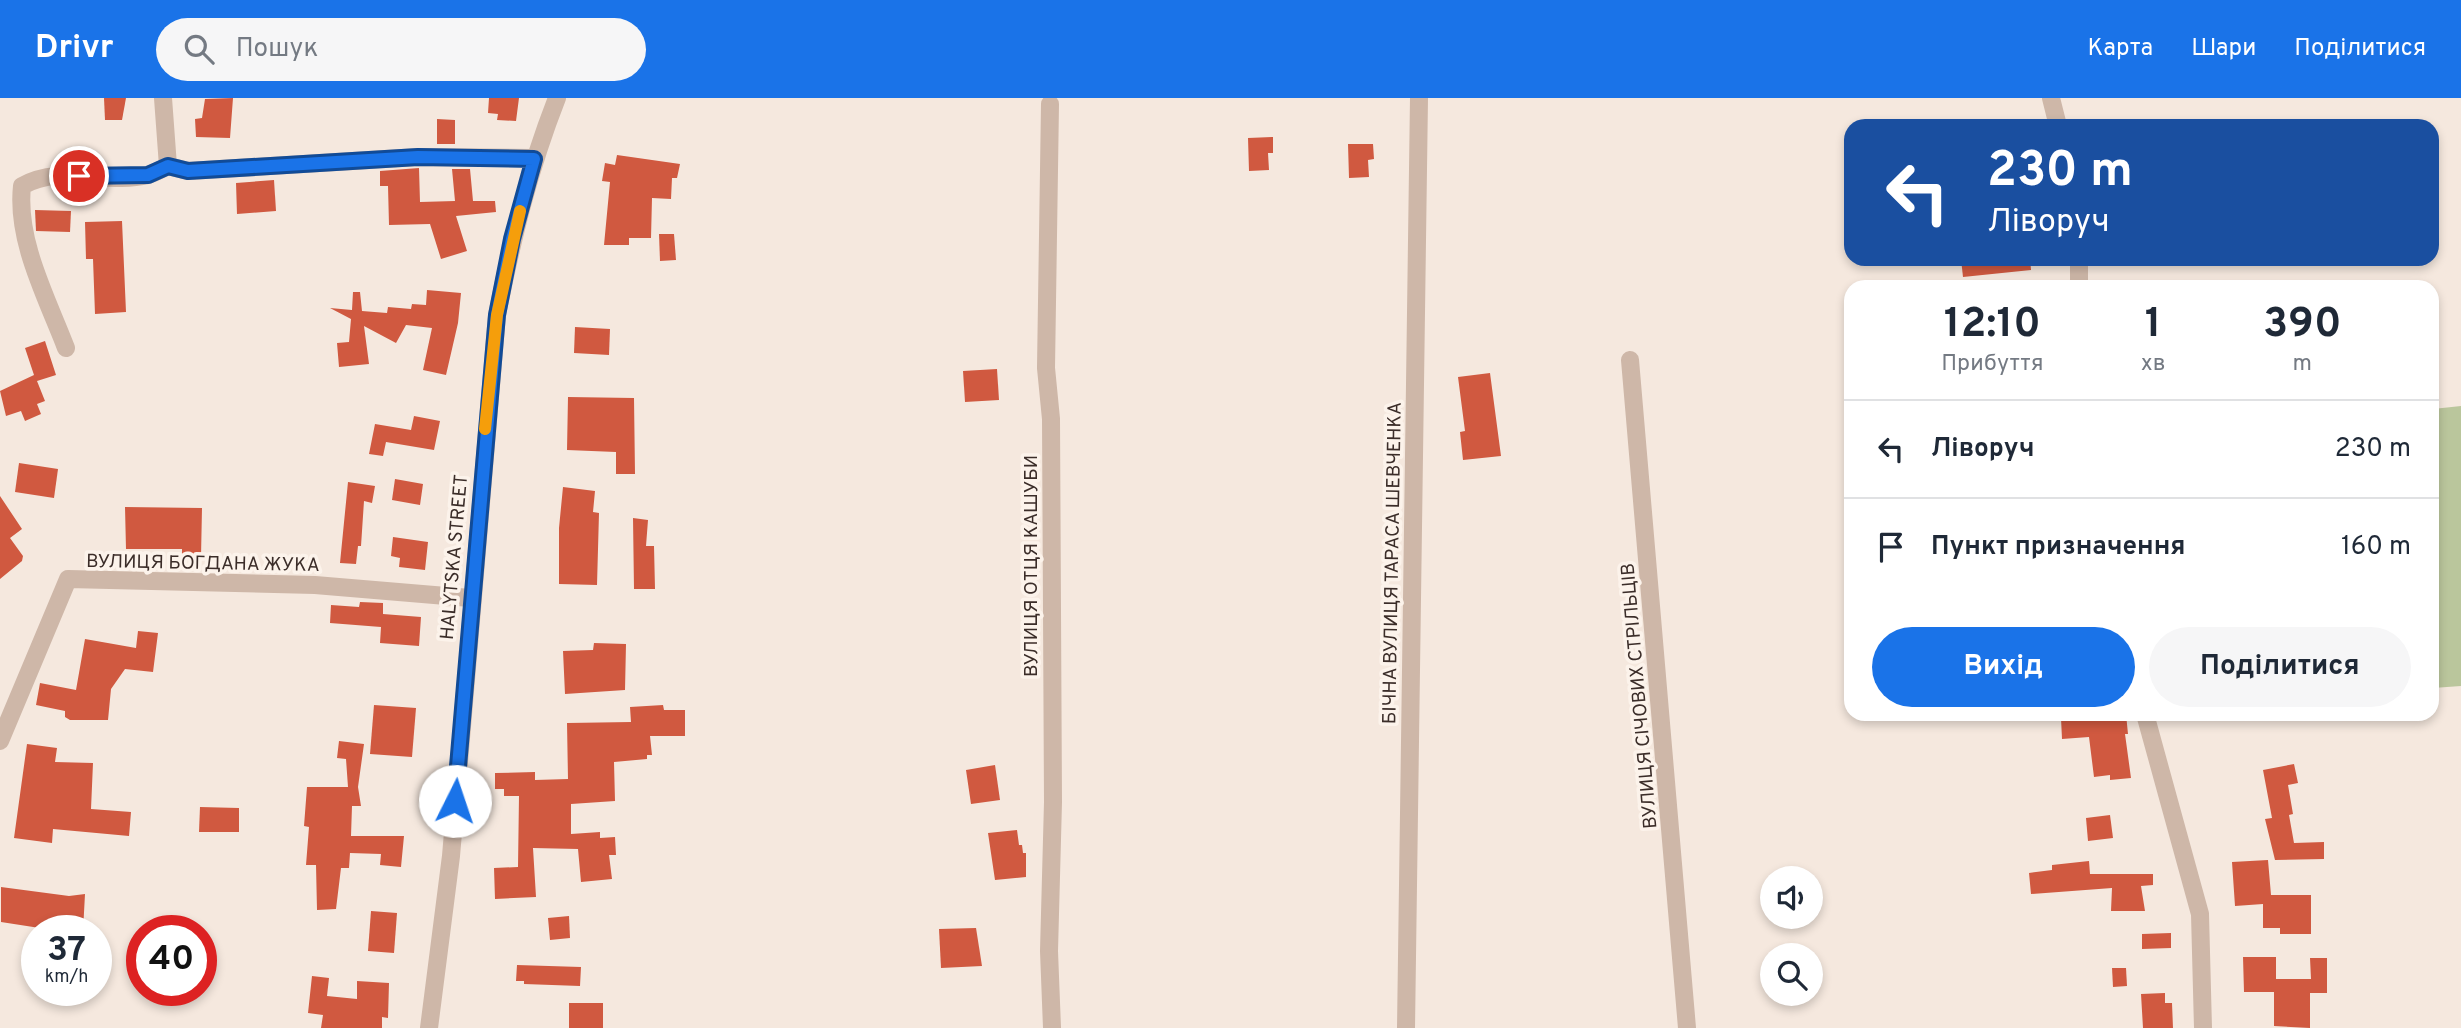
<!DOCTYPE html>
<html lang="uk">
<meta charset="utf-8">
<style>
:root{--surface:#fff;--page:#f6f6f7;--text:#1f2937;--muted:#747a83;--line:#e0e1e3;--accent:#1a73e8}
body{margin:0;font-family:Overpass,sans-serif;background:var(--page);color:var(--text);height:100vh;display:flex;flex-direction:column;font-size:26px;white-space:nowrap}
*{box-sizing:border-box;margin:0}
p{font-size:23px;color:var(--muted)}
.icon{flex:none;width:38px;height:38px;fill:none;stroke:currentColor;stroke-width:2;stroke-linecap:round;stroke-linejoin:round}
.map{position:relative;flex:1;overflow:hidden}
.side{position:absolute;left:1844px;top:182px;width:595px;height:441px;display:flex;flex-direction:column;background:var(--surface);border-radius:21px;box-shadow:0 4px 10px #0003}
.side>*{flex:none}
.top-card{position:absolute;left:1844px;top:21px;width:595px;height:147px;border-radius:21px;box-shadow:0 4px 10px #0003;background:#1a4fa0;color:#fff;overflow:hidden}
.controls{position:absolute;left:1760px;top:768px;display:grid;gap:14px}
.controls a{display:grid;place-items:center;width:63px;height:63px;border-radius:50%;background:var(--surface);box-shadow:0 4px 10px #0003;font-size:35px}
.speed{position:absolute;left:21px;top:817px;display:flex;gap:14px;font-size:35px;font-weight:700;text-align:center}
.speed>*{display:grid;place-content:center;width:91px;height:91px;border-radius:50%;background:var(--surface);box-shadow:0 4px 10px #0003;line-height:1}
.speed small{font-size:18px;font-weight:400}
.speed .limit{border:10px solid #d22;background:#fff;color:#111}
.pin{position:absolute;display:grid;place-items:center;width:60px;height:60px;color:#fff;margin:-30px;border:4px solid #fff;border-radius:50%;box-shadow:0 2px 7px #0007}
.me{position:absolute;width:77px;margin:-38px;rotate:4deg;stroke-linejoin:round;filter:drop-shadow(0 0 5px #0008)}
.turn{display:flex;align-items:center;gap:24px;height:147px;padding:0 28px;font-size:32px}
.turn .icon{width:91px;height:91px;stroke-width:2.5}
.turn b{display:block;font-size:49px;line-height:60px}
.eta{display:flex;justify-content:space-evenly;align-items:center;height:119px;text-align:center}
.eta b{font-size:42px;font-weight:700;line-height:49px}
.primary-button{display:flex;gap:14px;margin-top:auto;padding:14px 28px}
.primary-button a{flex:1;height:80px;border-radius:42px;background:var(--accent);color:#fff;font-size:28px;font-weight:700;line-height:80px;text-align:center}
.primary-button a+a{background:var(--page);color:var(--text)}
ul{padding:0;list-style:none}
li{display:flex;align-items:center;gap:21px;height:98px;padding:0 28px;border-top:2px solid var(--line)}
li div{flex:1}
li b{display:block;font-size:26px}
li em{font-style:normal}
header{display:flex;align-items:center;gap:42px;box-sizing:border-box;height:98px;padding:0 35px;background:var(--accent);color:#fff}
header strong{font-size:33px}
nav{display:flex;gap:38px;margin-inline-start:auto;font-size:24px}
.search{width:490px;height:63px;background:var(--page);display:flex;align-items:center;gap:18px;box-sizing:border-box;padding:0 24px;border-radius:38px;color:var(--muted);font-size:26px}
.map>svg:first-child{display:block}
</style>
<header>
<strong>Drivr</strong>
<div class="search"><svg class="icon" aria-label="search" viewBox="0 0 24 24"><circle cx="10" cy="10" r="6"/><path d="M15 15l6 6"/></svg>Пошук</div>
<nav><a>Карта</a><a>Шари</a><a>Поділитися</a></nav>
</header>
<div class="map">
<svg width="2461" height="930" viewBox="0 0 2461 930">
<rect width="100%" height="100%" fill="#f5e8de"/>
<polygon fill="#bac69c" points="2461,308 2461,588 2433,590 2433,311"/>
<g fill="#d05940">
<polygon points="104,0 126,0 122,22 105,22"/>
<polygon points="233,0 230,40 196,39 195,21 202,20 205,1"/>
<polygon points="489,0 519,0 516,23 497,22 498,16 488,15"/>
<polygon points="437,21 455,22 455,46 437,46"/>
<polygon points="1273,39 1273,55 1268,55 1269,72 1249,73 1248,40"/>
<polygon points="1348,46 1373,46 1374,61 1368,62 1369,79 1349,80"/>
<polygon points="617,57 680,66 677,80 672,80 671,101 652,100 651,140 629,140 629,147 604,147 610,84 602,83 605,65 615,67"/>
<polygon points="419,70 420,104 455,103 452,71 470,71 473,103 495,103 496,114 456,118 467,153 441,161 430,126 389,127 388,88 380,88 380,73"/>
<polygon points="274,82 276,113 237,116 236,85"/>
<polygon points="35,112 71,113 70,134 36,133"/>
<polygon points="122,123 126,214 95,216 93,161 86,161 85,124"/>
<polygon points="659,136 674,136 676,162 660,163"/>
<polygon points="1961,161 2030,161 2031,172 1963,179"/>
<polygon points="427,192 461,195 458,225 446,277 423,272 432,230 406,227 396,245 364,228 369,266 339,269 337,245 349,244 351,221 330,210 352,212 353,194 360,194 362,213 387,215 388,209 411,211 412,206 426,207"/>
<polygon points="575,229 610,231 609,257 574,255"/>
<polygon points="45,243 56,277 37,283 45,303 37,306 41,316 25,323 21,313 6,318 0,293 34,277 25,250"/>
<polygon points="997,271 999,302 965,304 963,273"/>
<polygon points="1490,275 1501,358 1463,362 1460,334 1465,333 1458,279"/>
<polygon points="568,299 634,300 635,376 616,376 616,354 567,352"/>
<polygon points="414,318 440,323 434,352 386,344 383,358 369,356 375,326 411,332"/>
<polygon points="19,365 58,371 54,400 15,394"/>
<polygon points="395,381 423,386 420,407 392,402"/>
<polygon points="348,384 375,388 372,405 364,403 361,448 358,448 356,466 340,465"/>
<polygon points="563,389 595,393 593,414 599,415 597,487 559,486 559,430"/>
<polygon points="0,398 22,431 10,440 23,458 22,463 0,481"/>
<polygon points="125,409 202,410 201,459 182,458 182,451 126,451"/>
<polygon points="633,420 648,422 646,448 654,448 655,491 634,491"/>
<polygon points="393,439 428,444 425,472 399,469 400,460 391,458"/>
<polygon points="360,504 383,505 383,516 421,519 419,548 380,545 381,529 330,525 331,507 359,509"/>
<polygon points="138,533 158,535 153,574 125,571 111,591 108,622 70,622 65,619 65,613 36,607 40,585 76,592 85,541 136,550"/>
<polygon points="594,545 626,546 625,592 565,596 563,553 593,552"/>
<polygon points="374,607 416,610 412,659 370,656"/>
<polygon points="663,607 664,612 685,612 685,638 650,638 652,657 647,657 647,661 614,664 615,703 571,706 571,736 600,734 600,740 615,739 616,757 609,757 612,781 581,784 578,751 533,750 536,799 495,801 494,770 518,769 519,698 504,698 504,691 495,691 495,675 535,674 535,682 568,681 567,625 631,624 630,609"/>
<polygon points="2119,616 2126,616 2128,636 2125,636 2131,680 2110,682 2110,677 2094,679 2089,639 2062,641 2061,620"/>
<polygon points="339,643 364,646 358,689 361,708 352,708 351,738 404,738 401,769 380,767 381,756 350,755 349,770 341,770 336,811 317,812 316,767 306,767 309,729 304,728 307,689 348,689 346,661 337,660"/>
<polygon points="27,646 57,650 55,664 93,665 91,711 131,714 129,738 53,731 52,745 14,740"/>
<polygon points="2294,666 2298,685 2288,687 2293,716 2289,717 2294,745 2324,744 2324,761 2275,762 2265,721 2272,720 2263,672"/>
<polygon points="995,667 1000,702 971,706 966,672"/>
<polygon points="200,709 239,710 239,734 199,734"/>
<polygon points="2110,717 2113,740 2088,743 2086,720"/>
<polygon points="1017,732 1019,747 1022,747 1023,755 1026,755 1026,779 995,782 988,735"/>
<polygon points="2268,762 2271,797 2311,797 2311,836 2280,836 2280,830 2263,830 2263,806 2235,808 2232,764"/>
<polygon points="2089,763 2090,776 2153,776 2153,787 2141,788 2145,813 2111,813 2112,790 2031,796 2029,775 2052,772 2052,767"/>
<polygon points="1,789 69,798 85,796 83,833 59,833 1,824"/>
<polygon points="371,813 397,815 394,855 368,853"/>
<polygon points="569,818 570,840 550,842 548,820"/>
<polygon points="976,830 982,868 941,870 939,831"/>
<polygon points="2171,835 2171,850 2142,851 2142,836"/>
<polygon points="2243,859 2276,859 2276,881 2311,881 2310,860 2327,860 2327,895 2310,895 2310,930 2274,928 2274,894 2244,894"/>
<polygon points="517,867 581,869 580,888 524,886 524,883 516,883"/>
<polygon points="2112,870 2126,870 2127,888 2113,889"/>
<polygon points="312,878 329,880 327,898 357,901 357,883 389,885 388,920 382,919 382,930 321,930 323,917 308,915"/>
<polygon points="2165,895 2165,905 2172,905 2173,930 2143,930 2141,896"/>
<rect x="569" y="905" width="34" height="25"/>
</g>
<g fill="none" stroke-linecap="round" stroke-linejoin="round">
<g stroke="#ceb7a8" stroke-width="18">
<polyline points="163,0 168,68 188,73 418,59 534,60"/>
<polyline points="2051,0 2058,28"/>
<polyline points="1050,6 1046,270 1051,321 1053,704 1049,853 1052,930"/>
<polyline points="2079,189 2079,161"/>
<path d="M66,250C47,200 16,143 22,88C60,66 107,87 148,77C155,75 162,71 168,68"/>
<polyline points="1630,262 1687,930"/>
<polyline points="2145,616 2200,816 2203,930"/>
<polyline points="0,643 68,481 315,487 470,500"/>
<path d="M429,930L451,758L497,217C512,142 529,71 557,0"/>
<polyline points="1406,930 1419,0"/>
</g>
</g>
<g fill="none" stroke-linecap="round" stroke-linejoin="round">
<defs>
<polyline id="route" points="79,78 148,77 168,68 188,73 418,59 534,61 512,141 497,217 455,703"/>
</defs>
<use href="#route" stroke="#114b97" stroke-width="18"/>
<use href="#route" stroke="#1a73e8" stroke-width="12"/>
<polyline stroke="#f59e0b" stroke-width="12" points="485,331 497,217 520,113"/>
</g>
<g text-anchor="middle" stroke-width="7" stroke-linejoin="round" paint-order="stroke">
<g font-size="19" fill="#3b2d29" stroke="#fcf3eb">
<text transform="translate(453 459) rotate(-85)" y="7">HALYTSKA STREET</text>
<text transform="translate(203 464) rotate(1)" y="7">ВУЛИЦЯ БОГДАНА ЖУКА</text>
<text transform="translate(1391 465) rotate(-89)" y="7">БІЧНА ВУЛИЦЯ ТАРАСА ШЕВЧЕНКА</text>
<text transform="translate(1030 468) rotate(-90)" y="7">ВУЛИЦЯ ОТЦЯ КАШУБИ</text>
<text transform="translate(1638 598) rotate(-95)" y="7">ВУЛИЦЯ СІЧОВИХ СТРІЛЬЦІВ</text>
</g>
</g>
</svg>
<div class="controls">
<a><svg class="icon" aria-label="sound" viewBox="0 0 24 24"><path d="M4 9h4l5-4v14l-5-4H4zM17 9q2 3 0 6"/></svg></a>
<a><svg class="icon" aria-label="search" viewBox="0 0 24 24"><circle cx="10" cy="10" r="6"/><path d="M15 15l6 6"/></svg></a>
</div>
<div class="speed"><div>37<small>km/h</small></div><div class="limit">40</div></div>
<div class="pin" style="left:79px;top:78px;background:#d93025"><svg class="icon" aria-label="arrive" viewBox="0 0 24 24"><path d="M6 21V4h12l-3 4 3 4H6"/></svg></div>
<svg class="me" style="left:455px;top:703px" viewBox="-20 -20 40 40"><circle r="19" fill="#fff"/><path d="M0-13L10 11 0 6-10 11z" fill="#1a73e8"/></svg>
<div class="top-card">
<div class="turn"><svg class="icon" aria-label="left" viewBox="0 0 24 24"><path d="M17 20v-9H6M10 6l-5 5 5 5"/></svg><div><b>230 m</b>Ліворуч</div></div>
</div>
<section class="side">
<div class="eta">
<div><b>12:10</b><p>Прибуття</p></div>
<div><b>1</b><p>хв</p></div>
<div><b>390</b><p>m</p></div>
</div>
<ul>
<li><svg class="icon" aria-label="left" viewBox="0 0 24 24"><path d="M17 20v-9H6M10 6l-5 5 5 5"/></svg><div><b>Ліворуч</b></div><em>230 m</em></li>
<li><svg class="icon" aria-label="arrive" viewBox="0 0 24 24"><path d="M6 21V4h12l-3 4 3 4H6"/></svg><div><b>Пункт призначення</b></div><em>160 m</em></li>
</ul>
<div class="primary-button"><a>Вихід</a><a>Поділитися</a></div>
</section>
</div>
